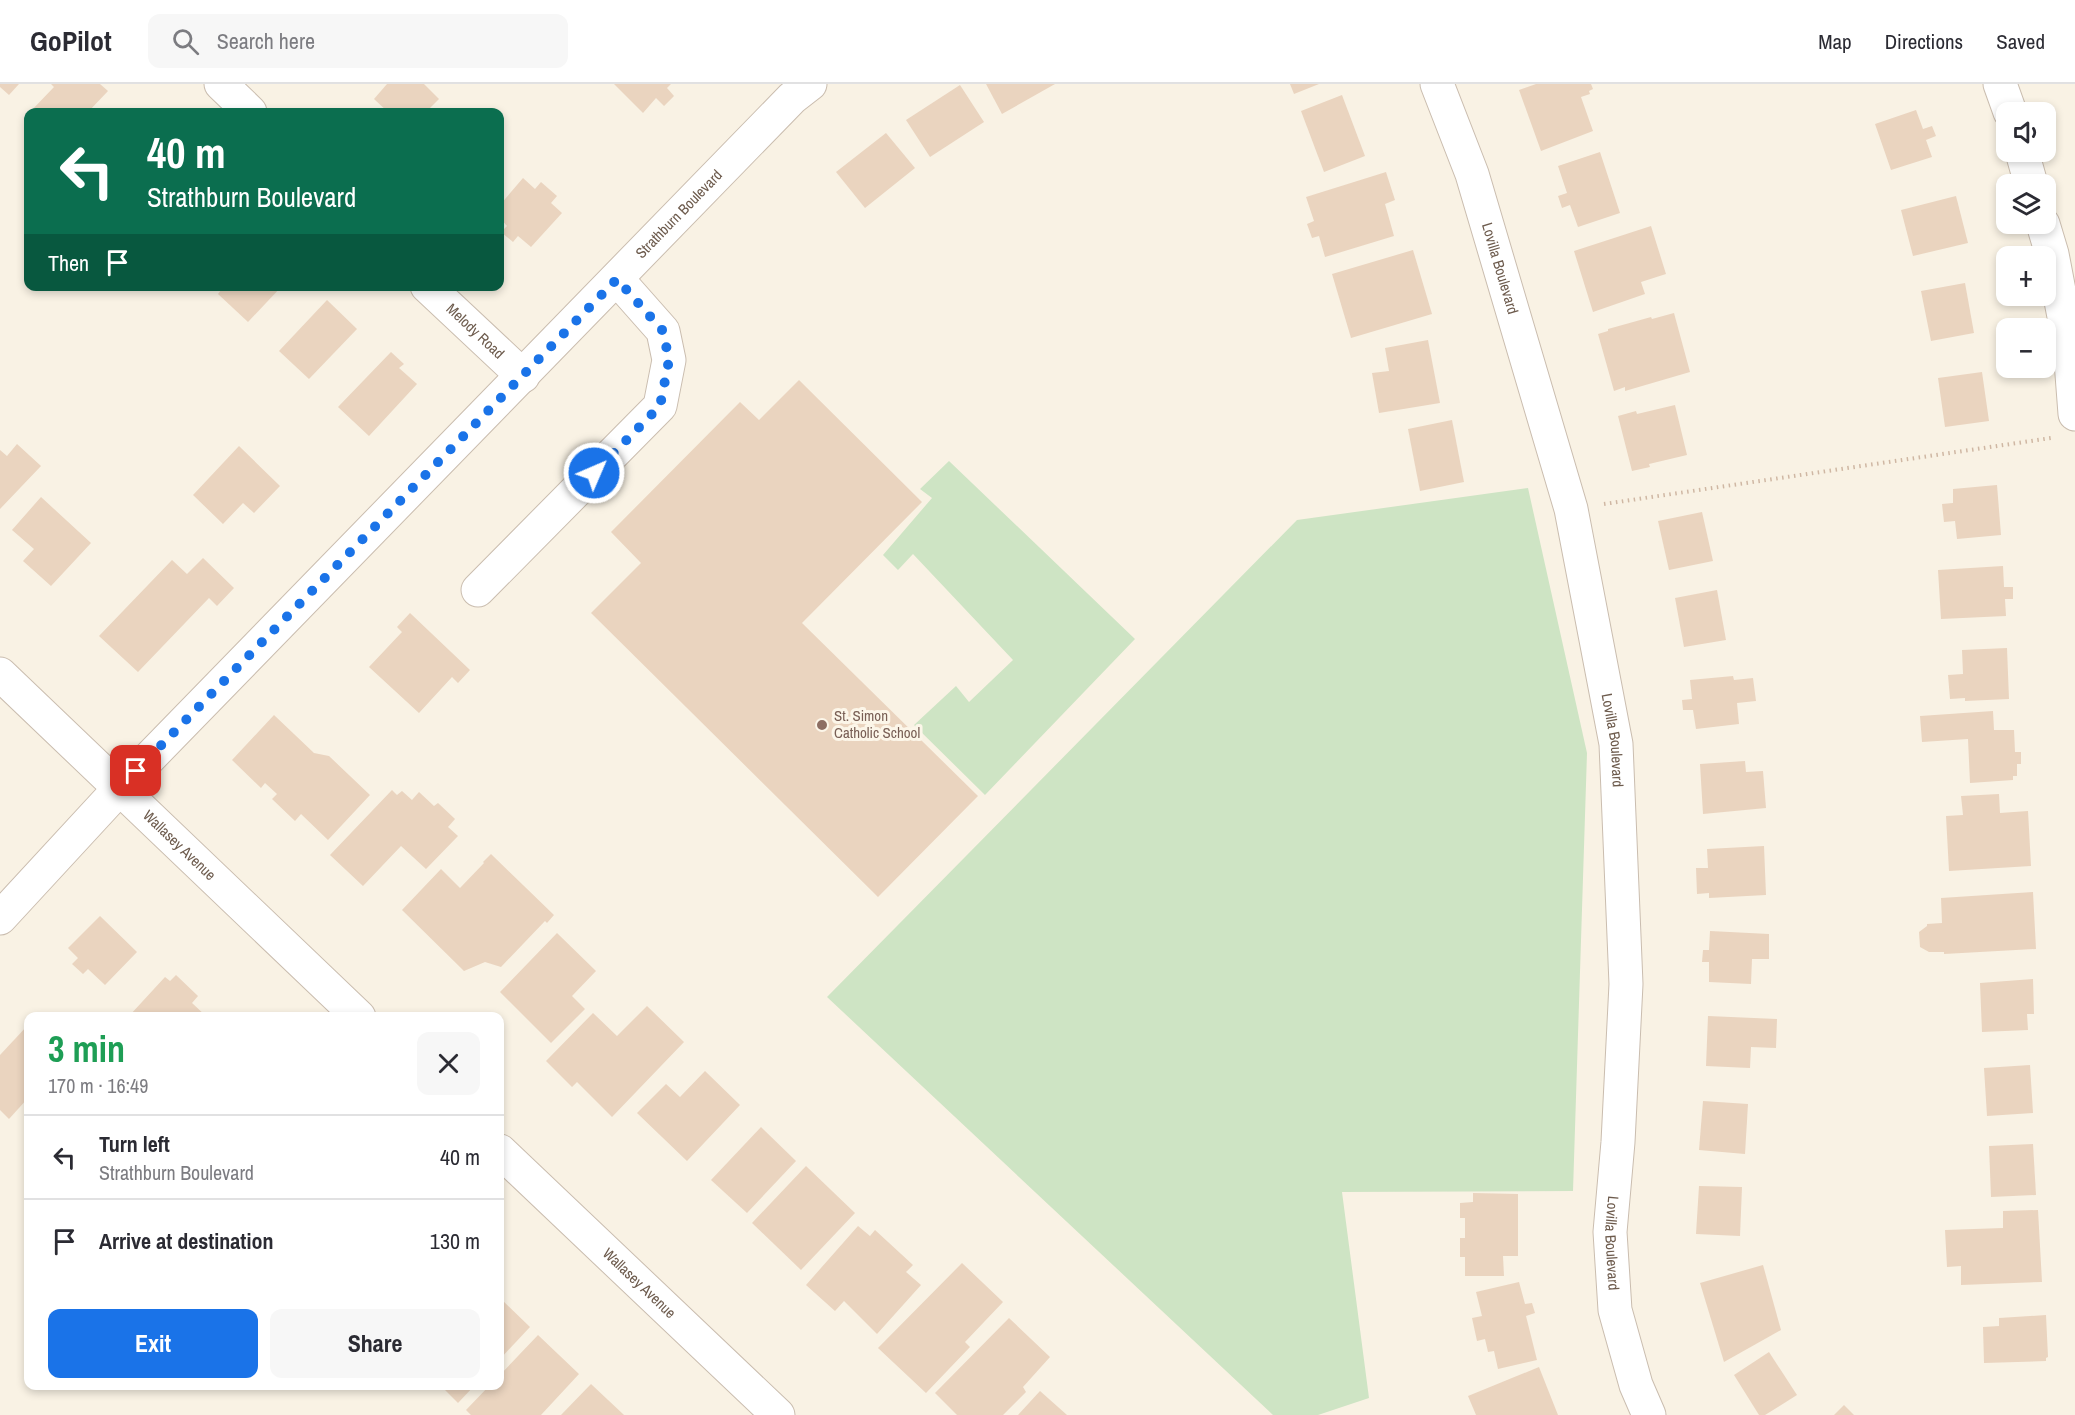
<!DOCTYPE html>
<meta charset="utf-8">
<style>
:root{--surface:#fff;--page:#f7f7f7;--text:#2b2b33;--muted:#7c7c81;--line:#e1e1e2;--accent:#1a73e8}
body{margin:0;font-family:"Archivo Narrow",sans-serif;background:var(--page);color:var(--text);height:100vh;display:flex;flex-direction:column;font-size:22px;white-space:nowrap}
*{box-sizing:border-box;margin:0}
p{font-size:20px;color:var(--muted)}
.icon{flex:none;width:33px;height:33px;fill:none;stroke:currentColor;stroke-width:2;stroke-linecap:round;stroke-linejoin:round}
.map{position:relative;flex:1;overflow:hidden}
.sheet{position:absolute;left:24px;top:928px;width:480px;height:378px;display:flex;flex-direction:column;background:var(--surface);border-radius:12px;box-shadow:0 3px 9px #0003}
.sheet>*{flex:none}
.hud{position:absolute;left:24px;top:24px;width:480px;height:183px;border-radius:12px;box-shadow:0 3px 9px #0003;background:#0b6e4f;color:#fff;overflow:hidden}
.fabs{position:absolute;left:1996px;top:18px;display:grid;gap:12px}
.fabs a{display:grid;place-items:center;width:60px;height:60px;border-radius:12px;background:var(--surface);box-shadow:0 3px 9px #0003;font-size:30px}
.pin{position:absolute;display:grid;place-items:center;width:51px;height:51px;color:#fff;margin:-26px;border-radius:12px;box-shadow:0 3px 9px #0006}
.me{position:absolute;width:66px;margin:-33px;rotate:45deg;stroke-linejoin:round;filter:drop-shadow(0 0 4px #0008)}
.turn{display:flex;align-items:center;gap:21px;height:126px;padding:0 24px;font-size:27px}
.turn .icon{width:78px;height:78px;stroke-width:2.5}
.turn b{display:block;font-size:42px;line-height:51px}
.then{display:flex;align-items:center;height:57px;padding:0 24px;background:#0003;gap:12px;font-size:22px}
.round{display:grid;place-items:center;flex:none;width:63px;height:63px;border-radius:12px;background:var(--page)}
.headline{display:flex;align-items:center;justify-content:space-between;height:102px;padding:0 24px}
h1{font-size:36px;font-weight:700;line-height:45px;color:#1e9e55}
.primary-button{display:flex;gap:12px;margin-top:auto;padding:12px 24px}
.primary-button a{flex:1;height:69px;border-radius:12px;background:var(--accent);color:#fff;font-size:24px;font-weight:700;line-height:69px;text-align:center}
.primary-button a+a{background:var(--page);color:var(--text)}
ul{padding:0;list-style:none}
li{display:flex;align-items:center;gap:18px;height:84px;padding:0 24px;border-top:2px solid var(--line)}
li div{flex:1}
li b{display:block;font-size:22px}
li em{font-style:normal}
header{display:flex;align-items:center;gap:36px;box-sizing:border-box;height:84px;padding:0 30px;background:var(--surface);border-bottom:2px solid var(--line)}
header strong{font-size:28px}
nav{display:flex;gap:33px;margin-inline-start:auto;font-size:21px}
.search{width:420px;height:54px;background:var(--page);display:flex;align-items:center;gap:15px;box-sizing:border-box;padding:0 21px;border-radius:12px;color:var(--muted);font-size:22px}
.map>svg:first-child{display:block}
</style>
<header>
<strong>GoPilot</strong>
<div class="search"><svg class="icon" aria-label="search" viewBox="0 0 24 24"><circle cx="10" cy="10" r="6"/><path d="M15 15l6 6"/></svg>Search here</div>
<nav><a>Map</a><a>Directions</a><a>Saved</a></nav>
</header>
<div class="map">
<svg width="2075" height="1331" viewBox="0 0 2075 1331">
<rect width="100%" height="100%" fill="#f9f2e4"/>
<g fill="#cee4c4">
<polygon points="949,377 1135,555 985,711 914,641 956,602 969,618 1013,576 913,470 898,486 883,471 932,414 920,405"/>
<polygon points="1528,404 1587,669 1573,1107 1342,1108 1369,1314 1318,1331 1273,1331 827,913 1297,436"/>
</g>
<g fill="#ead4bf">
<polygon points="0,0 19,0 9,11 0,3"/>
<polygon points="51,0 100,0 108,7 88,28 30,28 54,3"/>
<polygon points="387,0 424,0 439,15 426,28 388,28 374,15"/>
<polygon points="614,0 671,0 667,4 674,12 664,22 656,14 643,29"/>
<polygon points="986,0 1055,0 1002,30"/>
<polygon points="1290,0 1319,0 1294,10"/>
<polygon points="1536,0 1591,0 1593,5 1589,7 1590,10 1581,13 1593,47 1541,67 1519,6"/>
<polygon points="960,1 984,38 930,73 906,36"/>
<polygon points="1342,11 1365,72 1324,88 1301,27"/>
<polygon points="1916,26 1923,45 1932,42 1936,52 1926,56 1932,73 1891,86 1875,40"/>
<polygon points="886,49 915,84 865,124 836,88"/>
<polygon points="1600,68 1620,129 1578,143 1570,121 1562,124 1558,112 1567,109 1558,82"/>
<polygon points="1386,88 1395,116 1385,120 1394,152 1325,173 1319,152 1312,154 1307,140 1314,137 1306,113"/>
<polygon points="523,94 535,105 541,98 557,112 551,119 562,129 531,163 518,152 513,158 501,148 507,142 500,134 500,121"/>
<polygon points="1956,112 1968,159 1913,172 1901,126"/>
<polygon points="1651,142 1666,190 1641,198 1645,210 1593,228 1574,167"/>
<polygon points="1413,166 1432,230 1351,254 1332,190"/>
<polygon points="1965,199 1974,249 1931,257 1921,207"/>
<polygon points="224,202 282,202 248,238 218,210"/>
<polygon points="327,216 357,245 309,295 279,267"/>
<polygon points="1674,229 1690,288 1625,307 1625,303 1614,307 1598,250 1608,247 1608,245 1651,233 1652,235"/>
<polygon points="1428,256 1440,319 1379,329 1372,289 1389,287 1385,264"/>
<polygon points="391,268 404,280 399,284 417,300 369,352 338,323"/>
<polygon points="1982,288 1989,337 1945,343 1938,294"/>
<polygon points="799,296 922,418 802,539 978,712 878,813 591,529 641,479 611,448 740,318 759,336"/>
<polygon points="1675,321 1687,371 1649,380 1650,383 1632,387 1618,332 1636,327 1637,330"/>
<polygon points="1452,336 1464,398 1420,407 1408,345"/>
<polygon points="17,360 41,382 0,425 0,366 7,372"/>
<polygon points="239,362 280,402 254,429 243,419 223,440 193,411"/>
<polygon points="1997,401 2001,451 1957,455 1955,437 1944,438 1942,420 1953,419 1953,405"/>
<polygon points="41,413 91,459 51,502 23,477 34,465 12,446"/>
<polygon points="1702,428 1713,477 1669,486 1658,437"/>
<polygon points="203,474 234,504 217,522 209,514 138,588 99,552 172,476 187,490"/>
<polygon points="2003,482 2004,503 2013,503 2013,515 2005,515 2006,532 1941,535 1938,486"/>
<polygon points="1717,506 1726,556 1684,563 1675,514"/>
<polygon points="410,529 470,586 458,599 452,593 419,629 369,583 402,548 397,543"/>
<polygon points="2007,564 2009,615 1965,617 1965,614 1950,615 1948,591 1963,590 1962,566"/>
<polygon points="1733,592 1734,596 1753,594 1756,617 1737,619 1739,640 1696,645 1693,626 1683,626 1682,616 1692,615 1690,596"/>
<polygon points="1993,627 1994,646 2014,646 2015,668 2021,668 2021,680 2017,680 2017,692 2013,692 2013,696 1970,699 1968,655 1922,658 1920,632"/>
<polygon points="274,631 314,669 329,672 370,711 328,756 301,730 295,737 272,715 277,710 265,699 261,704 232,676"/>
<polygon points="1745,677 1746,688 1763,687 1766,724 1703,730 1700,680"/>
<polygon points="392,706 397,711 402,707 412,716 419,708 434,722 438,719 455,735 448,743 458,752 426,785 401,762 363,802 330,771"/>
<polygon points="1999,710 2000,729 2028,727 2031,782 1949,787 1946,732 1963,731 1961,712"/>
<polygon points="1764,762 1766,811 1709,814 1709,809 1697,810 1696,784 1708,784 1707,765"/>
<polygon points="491,770 554,831 547,839 545,837 501,883 485,878 464,887 402,826 441,785 460,804 484,779 483,778"/>
<polygon points="2033,808 2036,865 1944,870 1944,868 1929,868 1920,863 1919,848 1927,842 1927,840 1942,839 1941,814"/>
<polygon points="100,832 137,868 105,901 88,885 83,890 72,880 78,874 68,864"/>
<polygon points="1710,847 1769,850 1769,875 1752,875 1751,900 1709,898 1709,878 1702,878 1703,866 1709,866"/>
<polygon points="557,849 596,887 572,912 585,925 551,959 500,908"/>
<polygon points="176,891 198,912 192,919 207,933 132,933 130,931 165,893 170,897"/>
<polygon points="2033,895 2034,930 2027,930 2028,946 1982,948 1980,899"/>
<polygon points="647,922 684,958 612,1033 577,998 572,1003 546,977 593,929 617,952"/>
<polygon points="1708,932 1777,935 1776,964 1751,963 1750,984 1706,982"/>
<polygon points="28,941 28,1014 9,1035 0,1026 0,971"/>
<polygon points="2030,981 2033,1029 1987,1032 1984,984"/>
<polygon points="705,987 740,1021 687,1077 637,1029 666,1000 680,1013"/>
<polygon points="1703,1017 1748,1020 1745,1070 1699,1066"/>
<polygon points="761,1043 796,1077 747,1129 711,1096"/>
<polygon points="2033,1060 2036,1111 1991,1113 1989,1062"/>
<polygon points="806,1082 855,1129 801,1186 752,1139"/>
<polygon points="1699,1102 1742,1103 1740,1152 1696,1150"/>
<polygon points="1473,1109 1518,1110 1518,1172 1503,1172 1504,1192 1465,1192 1465,1173 1460,1173 1460,1154 1465,1154 1465,1134 1460,1134 1460,1119 1473,1118"/>
<polygon points="2038,1126 2042,1198 1961,1201 1961,1182 1947,1183 1945,1146 2003,1144 2003,1127"/>
<polygon points="858,1142 870,1152 875,1146 913,1181 906,1188 921,1201 877,1250 844,1217 835,1227 806,1201"/>
<polygon points="962,1179 1003,1218 965,1258 970,1263 926,1309 878,1264"/>
<polygon points="1763,1181 1781,1246 1724,1278 1700,1199"/>
<polygon points="1519,1198 1525,1220 1532,1219 1535,1229 1526,1232 1537,1276 1498,1285 1494,1267 1488,1268 1485,1255 1477,1257 1472,1234 1482,1232 1476,1208"/>
<polygon points="500,1214 530,1243 500,1275"/>
<polygon points="2046,1231 2048,1273 2046,1274 2046,1277 1984,1279 1983,1243 1999,1242 1999,1234"/>
<polygon points="1009,1234 1050,1273 1023,1303 1026,1308 1003,1331 957,1331 935,1309"/>
<polygon points="538,1251 579,1290 541,1331 471,1331 466,1326 489,1302 500,1302 500,1291"/>
<polygon points="1769,1268 1797,1311 1765,1331 1759,1331 1734,1291"/>
<polygon points="1539,1283 1558,1331 1476,1331 1468,1312"/>
<polygon points="591,1300 624,1331 561,1331"/>
<polygon points="441,1302 474,1302 458,1319"/>
<polygon points="1040,1307 1067,1331 1018,1331"/>
<polygon points="1844,1321 1854,1331 1834,1331"/>
</g>
<g fill="none" stroke-linecap="round" stroke-linejoin="round">
<defs>
<g id="minor">
<polyline points="221,0 250,28"/>
<path id="s1" d="M1437,0L1472,90L1571,425L1616,660L1626,900L1618,1058L1610,1148L1615,1226L1636,1301L1649,1331"/>
<polyline points="2000,0 2010,28"/>
<polyline points="2022,68 2031,100"/>
<polyline points="2043,140 2052,170 2070,264 2075,330"/>
<path id="s2" d="M427,202L523,292"/>
<polyline points="478,506 660,322 669,276 663,247 617,195"/>
<path id="s3" d="M0,590L359,933"/>
<path id="s4" d="M0,834L120,704L792,14L810,0"/>
<path id="s5" d="M500,1067L778,1331"/>
</g>
</defs>
<use href="#minor" stroke="#cabdaf" stroke-width="35"/>
<polyline stroke="#cfb7a3" stroke-width="4" stroke-dasharray="1.5 4.5" stroke-linecap="butt" points="1604,420 2051,354"/>
<use href="#minor" stroke="#fff" stroke-width="33"/>
</g>
<g fill="none" stroke-linecap="round" stroke-linejoin="round">
<polyline stroke="#1a73e8" stroke-width="10" stroke-dasharray="0 18" points="136,687 617,195 663,247 669,276 660,322 594,389"/>
</g>
<circle fill="#8d6e63" stroke="#fcf6e9" stroke-width="2" cx="822" cy="641" r="6"/>
<g text-anchor="middle" stroke-width="6" stroke-linejoin="round" paint-order="stroke">
<g font-size="15" fill="#6d5b4d" stroke="#fcf6e9">
<text dy="5" stroke="none"><textPath href="#s4" startOffset="978">Strathburn Boulevard</textPath></text>
<text dy="5" stroke="none"><textPath href="#s1" startOffset="195">Lovilla Boulevard</textPath></text>
<text dy="5" stroke="none"><textPath href="#s2" startOffset="66">Melody Road</textPath></text>
<text dy="5" stroke="none"><textPath href="#s1" startOffset="681">Lovilla Boulevard</textPath></text>
<text dy="5" stroke="none"><textPath href="#s3" startOffset="248">Wallasey Avenue</textPath></text>
<text dy="5" stroke="none"><textPath href="#s1" startOffset="1185">Lovilla Boulevard</textPath></text>
<text dy="5" stroke="none"><textPath href="#s5" startOffset="192">Wallasey Avenue</textPath></text>
</g>
<g font-size="15" fill="#785e54" stroke="#fcf6e9" text-anchor="start">
<text x="834" y="637">St. Simon<tspan x="834" dy="17">Catholic School</tspan></text>
</g>
</g>
</svg>
<div class="fabs">
<a><svg class="icon" aria-label="sound" viewBox="0 0 24 24"><path d="M4 9h4l5-4v14l-5-4H4zM17 9q2 3 0 6"/></svg></a>
<a><svg class="icon" aria-label="layers" viewBox="0 0 24 24"><path d="M12 4l9 5-9 5-9-5zM3 14l9 5 9-5"/></svg></a>
<a>+</a>
<a>−</a>
</div>
<div class="pin" style="left:136px;top:687px;background:#d93025"><svg class="icon" aria-label="arrive" viewBox="0 0 24 24"><path d="M6 21V4h12l-3 4 3 4H6"/></svg></div>
<svg class="me" style="left:594px;top:389px" viewBox="-20 -20 40 40"><circle r="17" fill="#1a73e8" stroke="#fff" stroke-width="3"/><path d="M0-11L8 9 0 5-8 9z" fill="#fff"/></svg>
<div class="hud">
<div class="turn"><svg class="icon" aria-label="left" viewBox="0 0 24 24"><path d="M17 20v-9H6M10 6l-5 5 5 5"/></svg><div><b>40 m</b>Strathburn Boulevard</div></div>
<div class="then">Then<svg class="icon" aria-label="arrive" viewBox="0 0 24 24"><path d="M6 21V4h12l-3 4 3 4H6"/></svg></div>
</div>
<section class="sheet">
<div class="headline"><div><h1>3 min</h1><p>170 m · 16:49</p></div><a class="round"><svg class="icon" aria-label="close" viewBox="0 0 24 24"><path d="M6 6l12 12M18 6L6 18"/></svg></a></div>
<ul>
<li><svg class="icon" aria-label="left" viewBox="0 0 24 24"><path d="M17 20v-9H6M10 6l-5 5 5 5"/></svg><div><b>Turn left</b><p>Strathburn Boulevard</p></div><em>40 m</em></li>
<li><svg class="icon" aria-label="arrive" viewBox="0 0 24 24"><path d="M6 21V4h12l-3 4 3 4H6"/></svg><div><b>Arrive at destination</b></div><em>130 m</em></li>
</ul>
<div class="primary-button"><a>Exit</a><a>Share</a></div>
</section>
</div>
